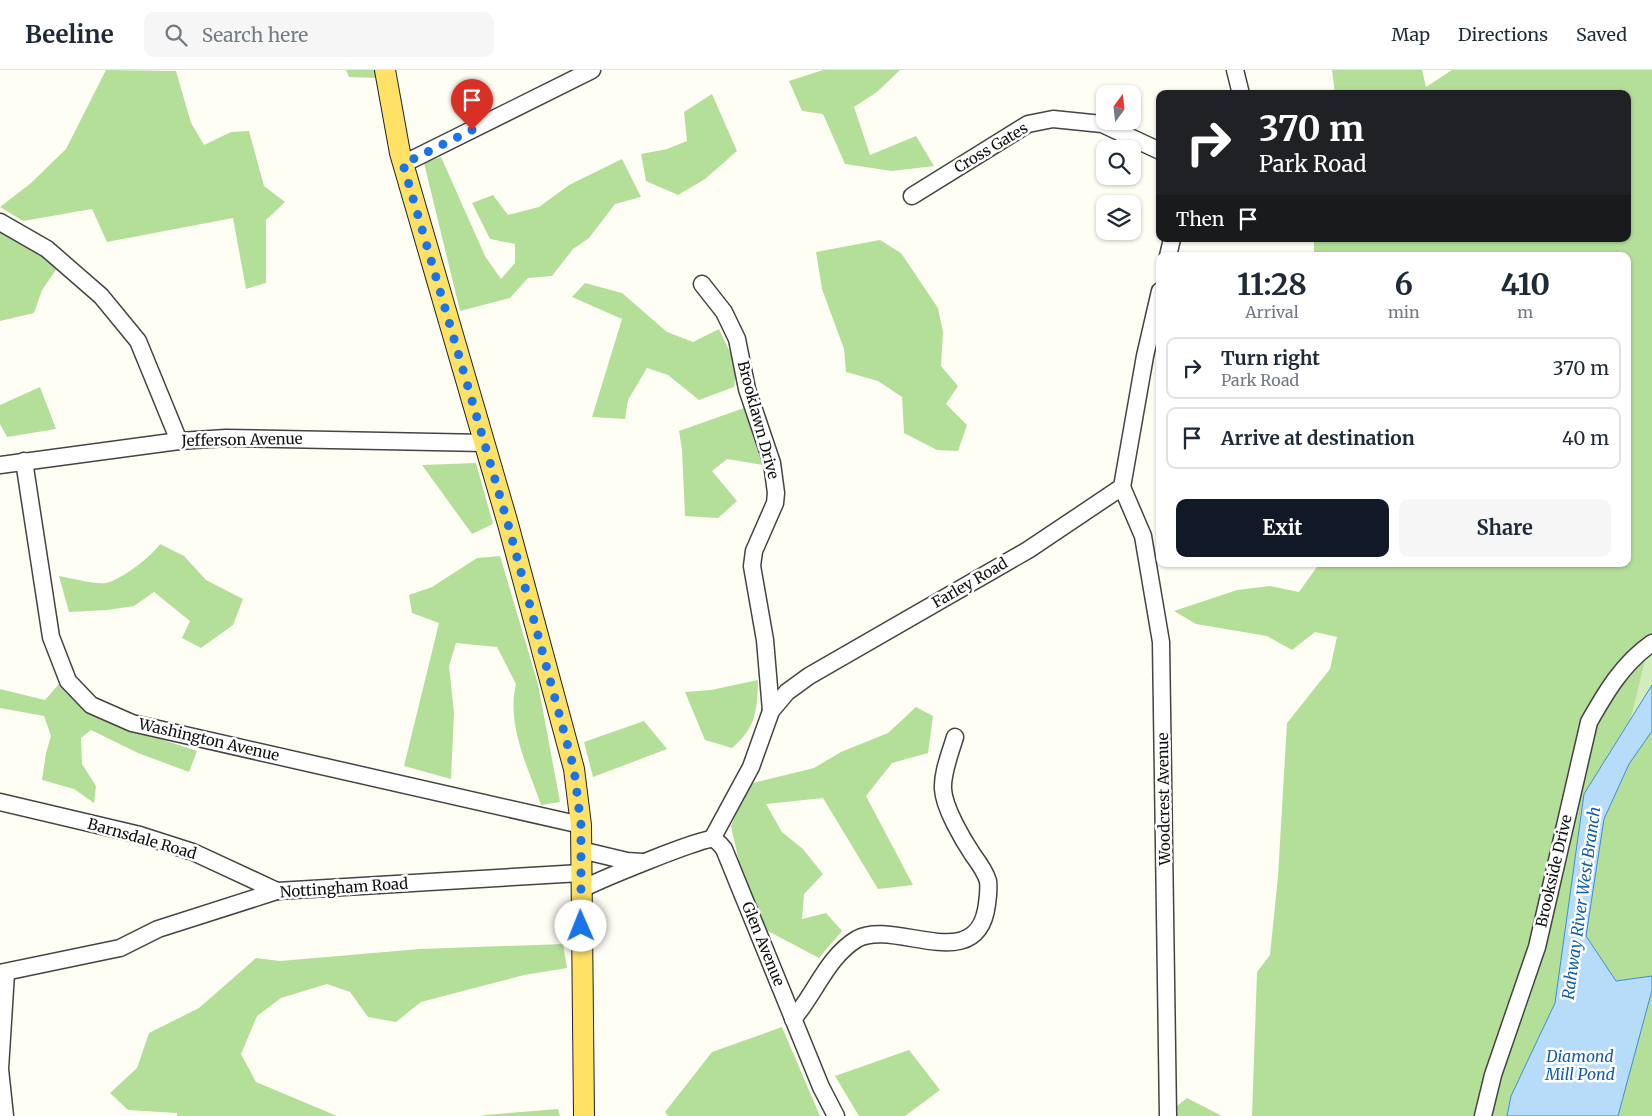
<!DOCTYPE html>
<style>
:root{--surface:#fff;--page:#f6f6f7;--text:#1f2937;--muted:#747a83;--line:#e0e1e3;--accent:#111827}
body{margin:0;font-family:Merriweather,serif;background:var(--page);color:var(--text);height:100vh;display:flex;flex-direction:column;font-size:19px;white-space:nowrap}
*{box-sizing:border-box;margin:0}
p{font-size:16px;color:var(--muted)}
.icon{flex:none;width:28px;height:28px;fill:none;stroke:currentColor;stroke-width:2;stroke-linecap:round;stroke-linejoin:round}
.map{position:relative;flex:1;overflow:hidden}
.drawer{position:absolute;left:1156px;top:182px;width:475px;height:315px;display:flex;flex-direction:column;background:var(--surface);border-radius:10px;box-shadow:0 1px 4px #0004}
.drawer>*{flex:none}
.banner{position:absolute;left:1156px;top:20px;width:475px;height:152px;border-radius:10px;box-shadow:0 1px 4px #0004;background:#202124;color:#fff;overflow:hidden}
.needle{width:32px;rotate:15deg}
.buttons{position:absolute;left:1096px;top:15px;display:grid;gap:10px}
.buttons a{display:grid;place-items:center;width:45px;height:45px;border-radius:10px;background:var(--surface);box-shadow:0 1px 4px #0004;font-size:25px}
.pin{position:absolute;display:grid;place-items:center;width:42px;height:42px;color:#fff;margin:-51px -21px;border-radius:50% 50% 50% 0;rotate:-45deg;box-shadow:0 0 5px #0007}
.pin .icon{rotate:45deg}
.me{position:absolute;width:55px;margin:-28px;rotate:359deg;stroke-linejoin:round;filter:drop-shadow(0 0 4px #0008)}
.turn{display:flex;align-items:center;gap:18px;height:105px;padding:0 20px;font-size:22px}
.turn .icon{width:65px;height:65px;stroke-width:2.5}
.turn b{display:block;font-size:35px;line-height:42px}
.then{display:flex;align-items:center;height:48px;padding:0 20px;background:#0003;gap:10px;font-size:19px}
.eta{display:flex;justify-content:space-evenly;align-items:center;height:85px;text-align:center}
.eta b{font-size:30px;font-weight:700;line-height:35px}
.button{display:flex;gap:10px;margin-top:auto;padding:10px 20px}
.button a{flex:1;height:58px;border-radius:10px;background:var(--accent);color:#fff;font-size:20px;font-weight:700;line-height:58px;text-align:center}
.button a+a{background:var(--page);color:var(--text)}
ul{padding:0;list-style:none}
li{display:flex;align-items:center;gap:15px;height:62px;margin:0 10px 8px;padding:0 10px;border:2px solid var(--line);border-radius:10px}
li div{flex:1}
li b{display:block;font-size:19px}
li em{font-style:normal}
header{display:flex;align-items:center;gap:30px;box-sizing:border-box;height:70px;padding:0 25px;background:var(--surface);border-bottom:1px solid var(--line)}
header strong{font-size:24px}
nav{display:flex;gap:28px;margin-inline-start:auto;font-size:18px}
.search{width:350px;height:45px;background:var(--page);display:flex;align-items:center;gap:12px;box-sizing:border-box;padding:0 18px;border-radius:10px;color:var(--muted);font-size:19px}
.map>svg:first-child{display:block}
</style>
<header>
<strong>Beeline</strong>
<div class="search"><svg class="icon" aria-label="search" viewBox="0 0 24 24"><circle cx="10" cy="10" r="6"/><path d="M15 15l6 6"/></svg>Search here</div>
<nav><a>Map</a><a>Directions</a><a>Saved</a></nav>
</header>
<div class="map">
<svg width="1652" height="1046" viewBox="0 0 1652 1046">
<rect width="100%" height="100%" fill="#fffef5"/>
<polygon fill="#d2edbb" points="1652,563 1652,615 1631,648"/>
<g fill="#b4df99">
<polygon points="106,0 176,1 191,53 204,75 231,62 249,61 264,116 285,132 266,150 266,213 246,219 233,148 107,172 92,139 23,151 0,137 31,113 66,79"/>
<polygon points="346,0 377,0 378,8 349,7"/>
<polygon points="823,0 900,0 877,22 854,37 870,85 916,66 934,96 892,101 845,94 823,44 802,41 789,11"/>
<polygon points="1332,0 1422,0 1426,17 1452,0 1652,0 1652,563 1631,648 1584,724 1555,933 1511,1026 1507,1046 1252,1046 1257,902 1270,885 1278,806 1287,653 1330,599 1337,567 1315,562 1292,580 1267,566 1196,554 1174,541 1237,520 1270,516 1299,522 1319,494 1628,494 1628,186 1314,186 1314,169 1628,169 1628,24 1335,24"/>
<polygon points="712,24 737,81 705,109 678,125 646,111 641,84 667,79 687,71 684,42"/>
<polygon points="441,87 485,186 501,209 515,193 515,174 490,169 472,133 493,125 508,145 539,137 569,115 622,89 641,127 615,134 589,168 573,179 552,206 528,208 510,228 460,241 424,93"/>
<polygon points="0,161 60,194 42,220 34,243 0,251"/>
<polygon points="880,170 901,183 938,238 943,262 941,296 958,316 946,334 967,355 958,381 937,380 904,363 902,327 878,311 846,302 844,279 822,219 816,182"/>
<polygon points="585,213 622,223 667,262 693,272 719,259 737,297 734,317 699,330 668,305 647,298 628,330 625,349 592,347 622,249 572,227"/>
<polygon points="40,317 56,359 7,367 0,354 0,335"/>
<polygon points="744,338 763,395 727,389 712,401 737,431 718,448 685,446 682,380 679,361"/>
<polygon points="476,393 493,454 472,464 422,395"/>
<path d="M160,474L184,486L206,510L243,529L233,555L201,578L182,568L190,551L154,522L134,536L107,540L69,542L59,506C71,508 96,515 106,513C121,510 152,486 160,474Z"/>
<path d="M500,486L538,614L560,732L541,735C528,697 506,655 516,614L497,577L456,573L449,596L454,643L451,709L404,696L439,553L412,543L409,525L432,517L477,488Z"/>
<path d="M758,610C757,641 756,658 732,678L705,670L685,622L711,620Z"/>
<polygon points="59,614 100,649 197,681 189,702 138,683 91,660 81,668 82,694 96,716 94,733 74,719 42,710 46,683 51,666 44,646 0,638 0,619 45,630"/>
<polygon points="916,637 933,646 928,683 892,693 866,726 913,815 878,819 823,728 766,734 782,762 803,779 823,804 804,824 802,849 826,843 842,861 819,888 764,859 739,792 731,756 749,714 814,698 841,682 888,663"/>
<polygon points="644,651 667,679 593,707 584,672"/>
<polygon points="1652,661 1652,906 1616,911 1586,866 1604,749 1629,694"/>
<polygon points="563,874 567,898 524,905 421,932 396,952 368,947 350,922 327,914 281,928 257,946 241,984 256,1012 337,1046 177,1046 177,1043 128,1040 110,1023 137,998 149,963 199,938 256,888 280,891 420,879"/>
<polygon points="1652,920 1652,1046 1618,1046"/>
<polygon points="782,957 820,1046 668,1046 665,1042 712,982"/>
<polygon points="909,980 940,1020 905,1046 859,1046 835,1006"/>
<polygon points="1187,1028 1222,1046 1164,1046"/>
<polygon points="558,1039 560,1046 482,1046 485,1045"/>
</g>
<polygon fill="#b6dcfa" stroke="#398dd5" points="1652,615 1652,661 1629,694 1604,749 1586,866 1616,911 1652,906 1652,920 1618,1046 1507,1046 1511,1026 1555,933 1584,724"/>
<g fill="none" stroke-linecap="round" stroke-linejoin="round">
<defs>
<g id="minor">
<polyline points="1235,0 1241,24"/>
<polyline points="403,94 592,0"/>
<polyline points="912,126 1028,54 1053,49 1102,54 1160,81"/>
<polyline points="0,152 47,179 101,226 138,271 179,371"/>
<polyline points="1168,186 1172,169"/>
<polyline points="702,214 724,242 737,269 747,319 772,393 776,423 775,433 754,481 752,496 765,570 771,641"/>
<polyline points="24,391 51,567 68,611 91,635 132,653 581,755"/>
<polyline points="0,395 179,371 226,368 485,373"/>
<polyline points="1122,417 1143,466 1161,572 1168,1046"/>
<polyline points="0,732 140,765 193,782 277,821"/>
<polyline points="712,769 751,697 771,641 787,622 809,606 1028,480 1122,417 1145,286 1160,221"/>
<polyline points="581,780 627,791 642,792"/>
<path d="M581,820C591,813 704,767 712,769C717,770 721,775 724,779L821,1017L836,1046"/>
<polyline points="0,903 120,878 158,859 277,821 581,803"/>
<path d="M793,949C815,924 827,887 857,869C895,848 978,908 987,834C988,827 989,819 988,811C985,801 979,793 973,785C963,770 944,738 943,719C942,703 950,684 955,667"/>
<polyline points="5,1046 0,999 6,903"/>
<path d="M1483,1046L1493,1005L1537,877L1589,652C1606,622 1623,593 1652,573"/>
</g>
<polyline id="major" points="385,0 400,83 508,454 574,699 581,755 584,1046"/>
</defs>
<use href="#minor" stroke="#444" stroke-width="19"/>
<use href="#major" stroke="#222" stroke-width="22"/>
<use href="#minor" stroke="#fff" stroke-width="16"/>
<use href="#major" stroke="#ffe265" stroke-width="20"/>
</g>
<g fill="none" stroke-linecap="round" stroke-linejoin="round">
<polyline stroke="#1a73e8" stroke-width="9" stroke-dasharray="0 16.2" points="472,60 403,94 508,454 574,699 581,755 581,856"/>
</g>
<g text-anchor="middle" stroke-width="5" stroke-linejoin="round" paint-order="stroke">
<g font-size="15" fill="#111" stroke="#fff">
<text transform="translate(991 78) rotate(-31)" y="5">Cross Gates</text>
<text transform="translate(758 350) rotate(75)" y="5">Brooklawn Drive</text>
<text transform="translate(242 370) rotate(-1)" y="5">Jefferson Avenue</text>
<text transform="translate(970 513) rotate(-30)" y="5">Farley Road</text>
<text transform="translate(209 670) rotate(13)" y="5">Washington Avenue</text>
<text transform="translate(1164 729) rotate(-91)" y="5">Woodcrest Avenue</text>
<text transform="translate(142 769) rotate(16)" y="5">Barnsdale Road</text>
<text transform="translate(1554 801) rotate(-77)" y="5">Brookside Drive</text>
<text transform="translate(344 818) rotate(-4)" y="5">Nottingham Road</text>
<text transform="translate(763 874) rotate(68)" y="5">Glen Avenue</text>
</g>
<g font-size="16" font-style="italic" fill="#115fac" stroke="#fff">
<text transform="translate(1581 833) rotate(-82)" y="6">Rahway River West Branch</text>
<text x="1580" y="992">Diamond<tspan x="1580" dy="18">Mill Pond</tspan></text>
</g>
</g>
</svg>
<div class="buttons">
<a><svg class="needle" viewBox="-14 -14 28 28"><path d="M0-13l5 13h-10z" fill="#e53935"/><path d="M0 13l5-13h-10z" fill="#747a83"/></svg></a>
<a><svg class="icon" aria-label="search" viewBox="0 0 24 24"><circle cx="10" cy="10" r="6"/><path d="M15 15l6 6"/></svg></a>
<a><svg class="icon" aria-label="layers" viewBox="0 0 24 24"><path d="M12 4l9 5-9 5-9-5zM3 14l9 5 9-5"/></svg></a>
</div>
<div class="pin" style="left:472px;top:60px;background:#d93025"><svg class="icon" aria-label="arrive" viewBox="0 0 24 24"><path d="M6 21V4h12l-3 4 3 4H6"/></svg></div>
<svg class="me" style="left:581px;top:856px" viewBox="-20 -20 40 40"><circle r="19" fill="#fff"/><path d="M0-13L10 11 0 6-10 11z" fill="#1a73e8"/></svg>
<div class="banner">
<div class="turn"><svg class="icon" aria-label="right" viewBox="0 0 24 24"><path d="M7 20v-9h11M14 6l5 5-5 5"/></svg><div><b>370 m</b>Park Road</div></div>
<div class="then">Then<svg class="icon" aria-label="arrive" viewBox="0 0 24 24"><path d="M6 21V4h12l-3 4 3 4H6"/></svg></div>
</div>
<section class="drawer">
<div class="eta">
<div><b>11:28</b><p>Arrival</p></div>
<div><b>6</b><p>min</p></div>
<div><b>410</b><p>m</p></div>
</div>
<ul>
<li><svg class="icon" aria-label="right" viewBox="0 0 24 24"><path d="M7 20v-9h11M14 6l5 5-5 5"/></svg><div><b>Turn right</b><p>Park Road</p></div><em>370 m</em></li>
<li><svg class="icon" aria-label="arrive" viewBox="0 0 24 24"><path d="M6 21V4h12l-3 4 3 4H6"/></svg><div><b>Arrive at destination</b></div><em>40 m</em></li>
</ul>
<div class="button"><a>Exit</a><a>Share</a></div>
</section>
</div>
